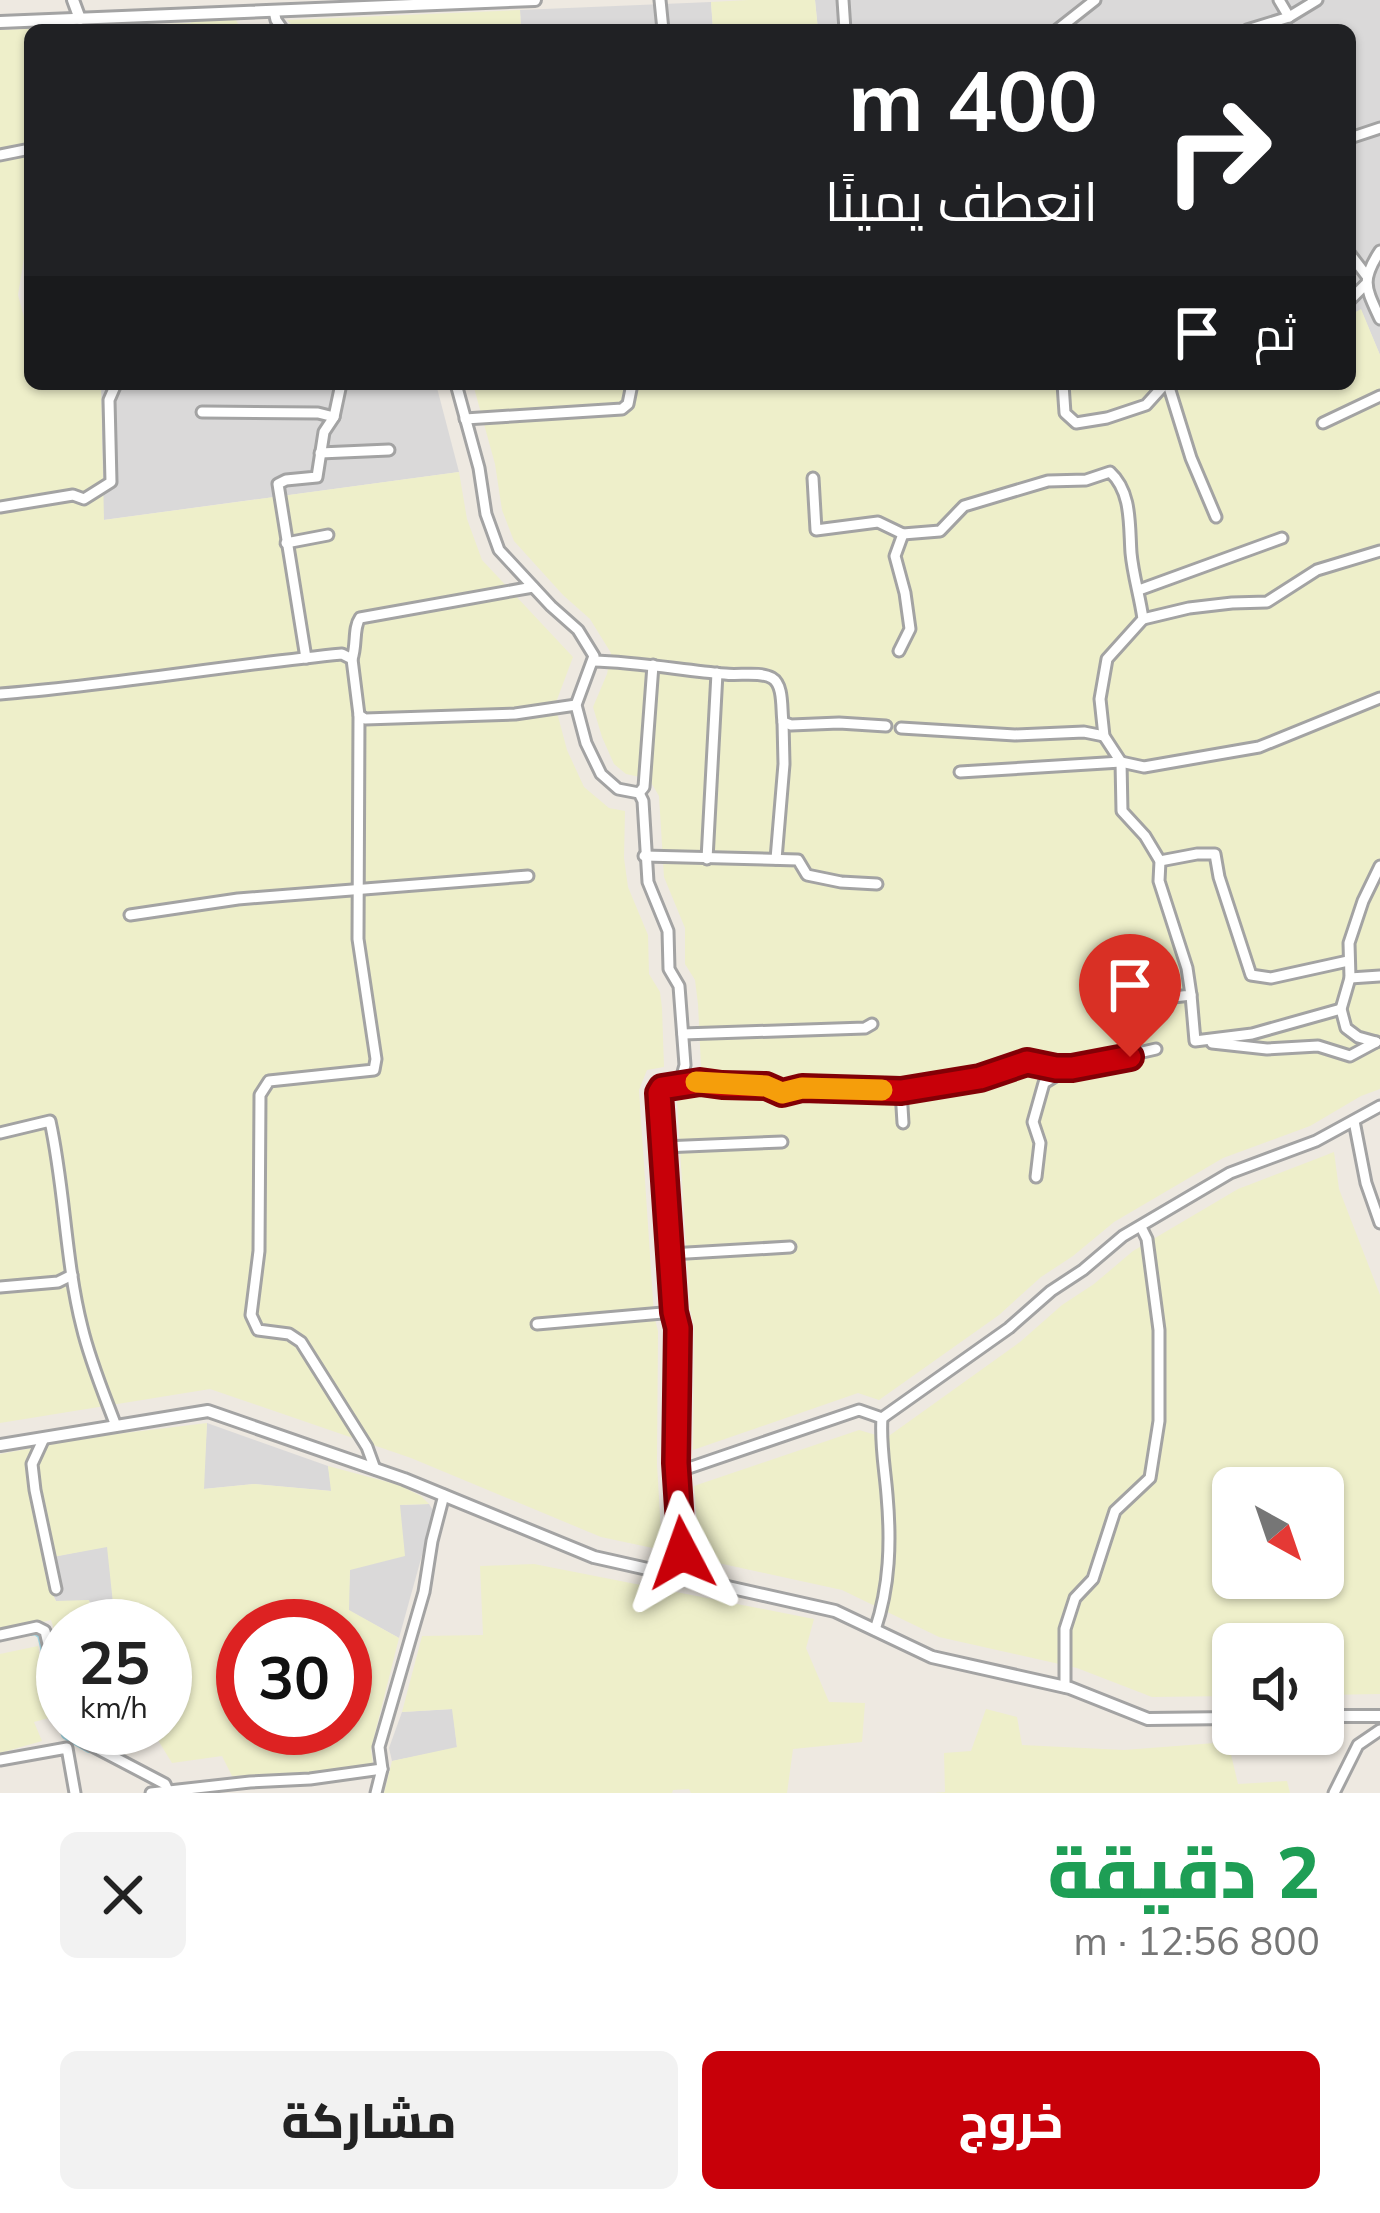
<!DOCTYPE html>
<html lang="ar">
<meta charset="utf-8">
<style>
:root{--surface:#fff;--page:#f2f2f2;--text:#222;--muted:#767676;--accent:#c80009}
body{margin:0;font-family:Mulish,Cairo,sans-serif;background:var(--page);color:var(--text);direction:rtl;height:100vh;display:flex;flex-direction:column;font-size:45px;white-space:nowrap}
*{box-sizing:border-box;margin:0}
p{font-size:39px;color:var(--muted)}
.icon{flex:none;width:66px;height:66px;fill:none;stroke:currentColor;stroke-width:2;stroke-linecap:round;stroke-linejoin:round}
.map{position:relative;height:1793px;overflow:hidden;direction:ltr}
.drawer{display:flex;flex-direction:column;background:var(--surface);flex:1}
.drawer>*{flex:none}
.top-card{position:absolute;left:24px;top:24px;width:1332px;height:366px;border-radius:18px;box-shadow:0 3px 9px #0004;direction:rtl;background:#202124;color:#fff;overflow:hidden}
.needle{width:78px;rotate:140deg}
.tools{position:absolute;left:1212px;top:1467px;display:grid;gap:24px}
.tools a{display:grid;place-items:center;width:132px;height:132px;border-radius:18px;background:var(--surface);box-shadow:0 3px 9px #0004;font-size:60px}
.speed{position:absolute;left:36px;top:1599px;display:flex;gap:24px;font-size:60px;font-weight:700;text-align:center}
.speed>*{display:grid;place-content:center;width:156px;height:156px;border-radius:50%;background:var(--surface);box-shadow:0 3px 9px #0004;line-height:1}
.speed small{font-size:30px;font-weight:400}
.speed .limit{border:18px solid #d22;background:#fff;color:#111}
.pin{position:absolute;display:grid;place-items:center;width:102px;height:102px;color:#fff;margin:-123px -51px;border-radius:50% 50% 50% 0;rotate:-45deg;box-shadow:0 0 12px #0007}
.pin .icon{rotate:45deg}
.me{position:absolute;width:132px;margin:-66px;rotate:356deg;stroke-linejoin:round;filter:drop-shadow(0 0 9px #0008)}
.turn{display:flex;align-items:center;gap:42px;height:252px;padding:0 60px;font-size:54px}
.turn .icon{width:156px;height:156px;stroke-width:2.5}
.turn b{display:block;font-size:84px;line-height:102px}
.then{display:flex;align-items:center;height:114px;padding:0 60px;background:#0003;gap:24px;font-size:45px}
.round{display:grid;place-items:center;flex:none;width:126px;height:126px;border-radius:18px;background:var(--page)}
.overview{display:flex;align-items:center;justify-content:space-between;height:204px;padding:0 60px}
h1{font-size:72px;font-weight:800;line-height:90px;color:#1e9e55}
.primary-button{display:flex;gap:24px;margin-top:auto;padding:24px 60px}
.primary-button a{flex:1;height:138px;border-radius:18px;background:var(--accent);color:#fff;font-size:48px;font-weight:800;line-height:138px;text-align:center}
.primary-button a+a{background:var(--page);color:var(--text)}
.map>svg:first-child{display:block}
</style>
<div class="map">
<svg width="1380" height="1793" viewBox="0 0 1380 1793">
<rect width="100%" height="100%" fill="#eee9e1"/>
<g fill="#dad9d9">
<polygon points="815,0 1380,0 1380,355 1361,310 1350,315 1350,30 818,30"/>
<polygon points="711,2 713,30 521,30 520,10"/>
<polygon points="101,384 436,384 459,472 103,520"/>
<polygon points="207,1423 328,1466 332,1491 254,1484 203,1489"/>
<polygon points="429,1504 434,1512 399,1638 348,1610 350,1570 400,1505"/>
<polygon points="108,1546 115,1622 96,1623 56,1601 48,1585 42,1559"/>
<polygon points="453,1709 457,1748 392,1761 389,1748 402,1712"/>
</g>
<g fill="#eeefca" fill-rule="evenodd">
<polygon points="748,0 815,0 818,30 713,30 711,2"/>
<polygon points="520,10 521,30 297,30 287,20"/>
<polygon points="192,19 236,20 238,24 260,27 262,30 30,30 30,160 25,194 26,246 18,295 27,328 30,330 30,384 101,384 104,520 459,472 467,519 482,560 573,657 555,705 567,750 584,787 609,808 625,811 624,858 628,887 648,935 649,974 660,992 662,1008 664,1067 647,1070 639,1090 654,1315 658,1331 657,1464 662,1550 601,1537 411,1458 210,1389 0,1423 0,30 191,23"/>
<polygon points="1361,309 1380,355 1380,1089 1361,1096 1310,1126 1223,1158 1114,1222 1073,1256 1041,1277 999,1315 879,1400 858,1393 693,1450 694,1326 690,1310 677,1101 693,1097 701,1066 698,1004 695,980 685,964 685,928 664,877 659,796 649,779 626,774 614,764 602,737 593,707 607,674 611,653 590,619 563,595 514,541 502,510 495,464 473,384 1350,384 1350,315"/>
<path d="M1334,1152L1339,1189L1380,1295V1694L1323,1695V1644H1233V1696L1152,1697L1077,1668L939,1637L842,1590L700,1559L694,1486L859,1430L886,1438L1020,1342L1062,1305L1094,1284L1133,1251L1238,1189ZM1233,1488H1323V1578H1233Z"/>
<path d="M207,1423L204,1489L254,1484L331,1491L328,1466L399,1485L421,1496L429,1504L400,1505L405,1556L350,1570L349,1610L399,1638L371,1749L373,1764L305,1773L232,1776L222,1756L172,1763L153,1732L103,1736L87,1728H165V1626H63V1658L51,1620L0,1631V1454L92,1437ZM107,1547L115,1622H96L89,1600L56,1601L48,1585L42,1559ZM243,1626H345V1728H243Z"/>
<polygon points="534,1564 814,1619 806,1648 829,1702 865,1703 862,1742 793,1749 787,1793 691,1793 689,1789 673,1790 672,1793 384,1793 392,1761 457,1747 452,1709 402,1712 422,1636 483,1635 480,1566"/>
<polygon points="38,1646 52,1717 34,1722 42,1741 0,1753 0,1654"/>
<polygon points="986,1709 1017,1717 1022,1745 1124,1750 1228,1742 1238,1784 1287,1781 1290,1793 935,1793 945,1792 944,1753 971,1751"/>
</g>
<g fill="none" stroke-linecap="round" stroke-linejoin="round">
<g stroke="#9dd3e0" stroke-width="8">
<polyline points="30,1632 35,1631 41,1635 63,1727"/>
<polyline points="63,1728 65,1735 89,1749"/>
</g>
<defs>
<g id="minor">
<polyline points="660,0 663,30"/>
<polyline points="843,0 845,30"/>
<polyline points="1279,0 1289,17"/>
<polyline points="274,11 276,20 283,30"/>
<polyline points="1057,30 1095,0"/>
<polyline points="1247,30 1289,17 1317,0"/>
<polyline points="1350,138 1380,128"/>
<polyline points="0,155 30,149"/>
<path d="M1380,251C1360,281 1366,288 1380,319"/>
<polyline points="1350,254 1366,275"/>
<polyline points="1350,300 1365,285"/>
<polyline points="456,384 479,468 486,514 499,550 551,606 578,630 594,656 576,705 586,743 601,774 618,789 639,793 643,801 648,882 668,931 669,969 679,986 685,1065 680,1084 662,1087 659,1093 674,1312 678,1328 677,1463 686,1578"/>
<polyline points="1063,384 1065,413 1076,423 1107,418 1146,405 1165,384"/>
<polyline points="1168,384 1191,458 1216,517"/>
<polyline points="202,412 318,413 334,417"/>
<polyline points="465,419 622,409 628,404 632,384"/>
<polyline points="1323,423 1380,396"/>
<polyline points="320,453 389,450"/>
<path d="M813,478L816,530L878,522L903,534L940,531L964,506L1048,481L1086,480L1110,472C1132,492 1129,525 1131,553C1133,575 1140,597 1143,619L1107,659L1100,699L1104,736L1121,762L1122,811L1145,836L1160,861L1159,881L1187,968L1191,995L1130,1002"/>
<polyline points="0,507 73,495 84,499 111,482 109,400 116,384"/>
<polyline points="286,543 328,535"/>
<polyline points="1139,590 1282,538"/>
<polyline points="1143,619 1189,608 1232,603 1267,602 1317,570 1380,551"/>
<polyline points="899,651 910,629 905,593 895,556 903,534"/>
<polyline points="306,658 278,484 286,480 317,477 324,432 334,417 341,384"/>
<path d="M352,659C357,645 353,628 360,618L533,587"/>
<path d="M593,661C638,662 680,670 725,674C738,676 760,671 772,678C784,685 781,709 783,722L791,725L839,723L886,726"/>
<path d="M0,694C115,685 228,665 342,654L352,659L359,715L365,719L515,714L576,705"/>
<polyline points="359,715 358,939 376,1059 374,1070 269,1081 260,1095 259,1251 251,1315 258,1330 289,1334 301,1342 367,1447 375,1469"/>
<polyline points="901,728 1015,735 1084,732 1104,736"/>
<polyline points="960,772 1121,762 1144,767 1259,747 1380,698"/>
<polyline points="639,793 644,787 653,665"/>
<polyline points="644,856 798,860 807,875 841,882 877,884"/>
<polyline points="707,859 717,673"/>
<polyline points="776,859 784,764 783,722"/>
<polyline points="1160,861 1197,854 1215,854 1219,877 1251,975 1271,978 1348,961"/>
<polyline points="130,915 238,899 528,876"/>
<polyline points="1350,978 1380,976"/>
<polyline points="1191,995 1195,1041 1252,1034 1341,1009"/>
<polyline points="683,1034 865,1028 872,1024"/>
<polyline points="1376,1042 1358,1037 1346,1028 1341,1009 1350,978 1349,943 1363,901 1380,866"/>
<polyline points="1212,1043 1267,1049 1318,1046 1350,1056 1376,1042"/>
<polyline points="680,1084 700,1082 721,1085 766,1086 782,1093 802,1088 901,1091 903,1123"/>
<polyline points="901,1091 980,1078 1027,1062 1056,1068 1072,1068 1156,1049"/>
<polyline points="1354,1121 1366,1183 1380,1223"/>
<path d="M0,1133L50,1121C65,1189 65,1260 82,1327C90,1361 104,1394 116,1426"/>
<polyline points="663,1147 782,1142"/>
<polyline points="1036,1177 1040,1143 1033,1122 1044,1083 1062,1072"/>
<polyline points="670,1254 790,1247"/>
<polyline points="0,1287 58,1282 72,1275"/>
<polyline points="537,1324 674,1312"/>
<polyline points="44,1438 32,1464 35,1490 56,1589"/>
<polyline points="677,1472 859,1410 882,1418 1009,1328 1051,1291 1083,1270 1123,1236 1230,1173 1316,1141 1380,1106"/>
<path d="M875,1630C890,1586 891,1541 887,1495C885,1469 880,1444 882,1418"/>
<polyline points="0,1635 37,1627 45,1631 63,1708"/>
<polyline points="1065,1687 1065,1629 1075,1598 1093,1579 1115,1511 1150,1478 1159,1421 1159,1330 1147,1239 1141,1227"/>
<polyline points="67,1728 85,1742 165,1784 169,1793"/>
<polyline points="0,1760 67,1748 75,1793"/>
<polyline points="151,1793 250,1782 310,1779 382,1769"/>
<polyline points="376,1793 382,1769 379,1747 424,1592 432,1541 444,1495"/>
<polyline points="1334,1793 1358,1745 1380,1730"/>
</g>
<g id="tertiary">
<polyline points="73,0 80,19"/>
<polyline points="0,22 535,0"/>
<polyline points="0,1445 208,1411 404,1479 594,1557 835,1611 932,1657 1070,1688 1148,1719 1233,1718"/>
<polyline points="1323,1716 1380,1716"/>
</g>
</defs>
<use href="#minor" stroke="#a3a3a3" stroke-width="15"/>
<use href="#tertiary" stroke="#a3a3a3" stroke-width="16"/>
<use href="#minor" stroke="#fff" stroke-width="9"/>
<use href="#tertiary" stroke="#fff" stroke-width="10"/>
</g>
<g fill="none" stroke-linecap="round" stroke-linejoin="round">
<defs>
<polyline id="route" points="682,1553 676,1463 678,1328 674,1312 659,1093 662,1088 700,1082 722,1085 766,1086 782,1093 802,1088 901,1091 980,1078 1027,1062 1056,1068 1072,1068 1130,1057"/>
</defs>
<use href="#route" stroke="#820006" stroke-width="30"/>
<use href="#route" stroke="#c80009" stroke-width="21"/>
<polyline stroke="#f59e0b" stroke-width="21" points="696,1082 766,1086 782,1093 802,1088 882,1090"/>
</g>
</svg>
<div class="tools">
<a><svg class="needle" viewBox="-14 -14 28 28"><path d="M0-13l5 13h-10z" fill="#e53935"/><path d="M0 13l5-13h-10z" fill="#767676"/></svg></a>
<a><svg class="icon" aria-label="sound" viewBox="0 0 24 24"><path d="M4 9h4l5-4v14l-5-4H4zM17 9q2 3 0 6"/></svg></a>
</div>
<div class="speed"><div>25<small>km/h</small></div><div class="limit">30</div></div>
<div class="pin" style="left:1130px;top:1057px;background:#d93025"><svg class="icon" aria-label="arrive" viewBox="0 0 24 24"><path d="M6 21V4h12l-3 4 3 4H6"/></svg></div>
<svg class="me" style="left:682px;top:1553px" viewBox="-20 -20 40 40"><path d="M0-17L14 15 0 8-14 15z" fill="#c80009" stroke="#fff" stroke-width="4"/></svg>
<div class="top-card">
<div class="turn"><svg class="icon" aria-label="right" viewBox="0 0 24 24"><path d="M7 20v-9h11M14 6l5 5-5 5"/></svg><div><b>400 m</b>انعطف يمينًا</div></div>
<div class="then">ثم<svg class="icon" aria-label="arrive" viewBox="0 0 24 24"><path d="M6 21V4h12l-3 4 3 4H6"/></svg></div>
</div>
</div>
<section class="drawer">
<div class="overview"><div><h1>2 دقيقة</h1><p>800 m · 12:56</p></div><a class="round"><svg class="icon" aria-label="close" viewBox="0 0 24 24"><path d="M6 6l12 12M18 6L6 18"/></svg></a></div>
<div class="primary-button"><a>خروج</a><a>مشاركة</a></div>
</section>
